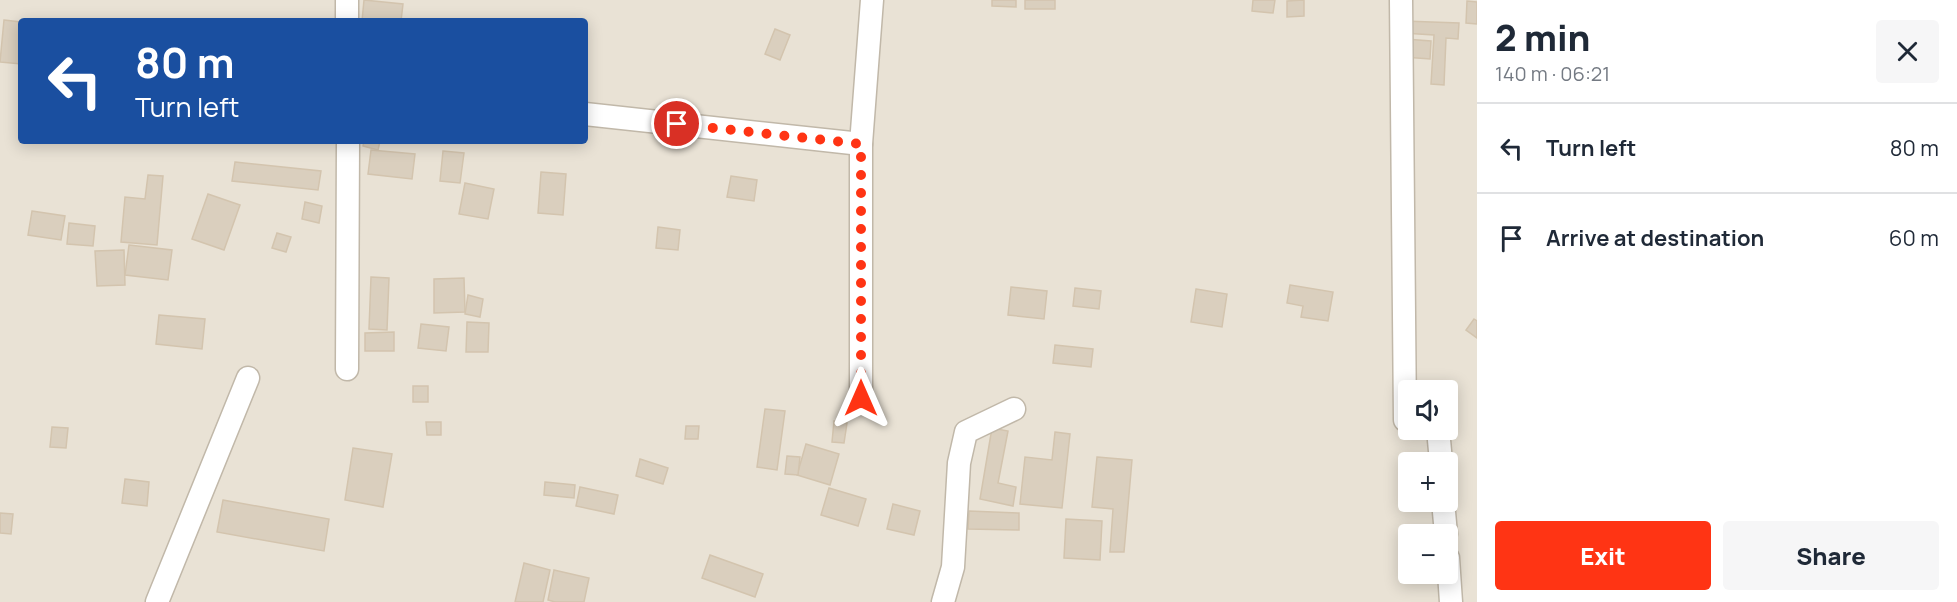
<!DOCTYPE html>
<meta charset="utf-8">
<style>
:root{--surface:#fff;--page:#f6f6f7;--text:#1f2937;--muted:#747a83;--line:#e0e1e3;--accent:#ff3414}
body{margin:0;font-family:Manrope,sans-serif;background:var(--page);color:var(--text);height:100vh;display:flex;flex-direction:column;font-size:22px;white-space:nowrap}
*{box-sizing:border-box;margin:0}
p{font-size:20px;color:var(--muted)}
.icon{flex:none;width:33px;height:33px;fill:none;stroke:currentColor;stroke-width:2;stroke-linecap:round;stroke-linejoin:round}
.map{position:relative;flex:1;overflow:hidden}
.drawer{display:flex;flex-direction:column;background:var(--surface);width:480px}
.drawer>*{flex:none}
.banner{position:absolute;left:18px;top:18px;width:570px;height:126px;border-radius:6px;box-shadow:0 3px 15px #0003;background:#1a4fa0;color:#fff;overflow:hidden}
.controls{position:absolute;left:1398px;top:380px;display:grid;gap:12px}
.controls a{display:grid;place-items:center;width:60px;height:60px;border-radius:6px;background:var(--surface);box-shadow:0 3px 15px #0003;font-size:30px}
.pin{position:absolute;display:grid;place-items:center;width:51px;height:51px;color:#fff;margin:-26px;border:3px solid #fff;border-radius:50%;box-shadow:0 2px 6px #0007}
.me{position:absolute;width:66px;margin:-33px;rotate:0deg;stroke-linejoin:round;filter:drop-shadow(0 0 4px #0008)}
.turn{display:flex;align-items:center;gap:21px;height:126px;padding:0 18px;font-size:27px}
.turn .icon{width:78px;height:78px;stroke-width:2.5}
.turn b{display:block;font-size:42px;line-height:51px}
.round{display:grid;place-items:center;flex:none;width:63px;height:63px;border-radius:6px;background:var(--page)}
.overview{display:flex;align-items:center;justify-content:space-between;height:102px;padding:0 18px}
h1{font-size:36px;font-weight:800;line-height:45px}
.cta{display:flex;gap:12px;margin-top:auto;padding:12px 18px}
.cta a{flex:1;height:69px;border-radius:6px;background:var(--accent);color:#fff;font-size:24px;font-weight:800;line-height:69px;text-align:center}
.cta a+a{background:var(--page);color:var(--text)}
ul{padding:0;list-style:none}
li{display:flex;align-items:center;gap:18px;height:90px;padding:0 18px;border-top:2px solid var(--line)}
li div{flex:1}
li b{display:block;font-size:22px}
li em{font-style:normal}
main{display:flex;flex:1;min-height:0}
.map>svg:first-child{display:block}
</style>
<main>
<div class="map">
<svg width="1477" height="602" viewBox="0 0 1477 602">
<rect width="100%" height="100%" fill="#f5f0e7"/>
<path fill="#e9e2d5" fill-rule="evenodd" d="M0,0H1477V602H0ZM21,21H585V141H21ZM1408,390H1448V429H1408ZM1408,462H1448V501H1408ZM1408,534H1448V573H1408Z"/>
<g fill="#dacfbe" stroke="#d3c4ae" stroke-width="1.5">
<polygon points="364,0 403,4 401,21 362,21"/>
<polygon points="992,0 1016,0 1016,7 992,6"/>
<rect x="1025" y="0" width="30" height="9"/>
<polygon points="1253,0 1275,0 1273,13 1252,11"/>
<polygon points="1304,0 1304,16 1287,17 1287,1"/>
<polygon points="1467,1 1477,2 1477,24 1466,23"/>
<polygon points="4,20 21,22 21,64 0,62"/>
<polygon points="1404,21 1459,23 1458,39 1446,38 1444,85 1431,84 1434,35 1403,33"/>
<polygon points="775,29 790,35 780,60 765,54"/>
<polygon points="1405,39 1431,41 1430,59 1404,57"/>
<polygon points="364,141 380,141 378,150 363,146"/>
<polygon points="371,150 415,154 412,179 368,174"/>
<polygon points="443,151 464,153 460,183 440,181"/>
<polygon points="235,162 321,171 318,190 232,181"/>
<polygon points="541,172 566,174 563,215 538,213"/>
<polygon points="148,175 163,176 157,245 121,242 125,197 145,199"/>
<polygon points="731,176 757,180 754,201 727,197"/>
<polygon points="465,183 494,189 488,219 459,214"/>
<polygon points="208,194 240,205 224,250 192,239"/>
<polygon points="305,202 322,206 319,223 302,219"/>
<polygon points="32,211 65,216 61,240 28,235"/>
<polygon points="69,223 95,226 93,246 67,244"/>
<polygon points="658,227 680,230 678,250 656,248"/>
<polygon points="277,233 291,237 286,252 272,248"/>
<polygon points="129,245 172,250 168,280 125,275"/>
<polygon points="124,250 125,285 97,286 95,251"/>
<polygon points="371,277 389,278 387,330 369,329"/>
<polygon points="464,278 465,312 434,313 434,279"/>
<polygon points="1290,285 1333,292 1328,321 1301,317 1303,306 1287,303"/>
<polygon points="1011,287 1047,291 1044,319 1008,315"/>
<polygon points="1075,288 1101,291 1099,309 1073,306"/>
<polygon points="1196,289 1227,294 1222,327 1191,322"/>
<polygon points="468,295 483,299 480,317 465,314"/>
<polygon points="159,315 205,319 202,349 156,344"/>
<polygon points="1474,319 1477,321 1477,338 1466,330"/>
<polygon points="467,322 489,323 488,352 466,352"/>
<polygon points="421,324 449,327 446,351 418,348"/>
<polygon points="394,332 394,351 365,351 365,333"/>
<polygon points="1055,345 1093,349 1091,367 1053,363"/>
<rect x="413" y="386" width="15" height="16"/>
<polygon points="765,409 785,411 777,470 757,467"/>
<polygon points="834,421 847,423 844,443 832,442"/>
<polygon points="426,422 441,422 441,435 427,435"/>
<polygon points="686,426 699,426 698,439 685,439"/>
<polygon points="52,427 68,428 66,448 50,447"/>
<polygon points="992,428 1008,431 998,483 1016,487 1013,506 980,499"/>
<polygon points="1055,432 1070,434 1062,508 1020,504 1025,457 1052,460"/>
<polygon points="806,444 839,454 830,485 797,475"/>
<polygon points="353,448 392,454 383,507 345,500"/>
<polygon points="787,456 800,457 798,475 785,474"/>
<polygon points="1097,457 1132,460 1124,552 1110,552 1113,509 1092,507"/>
<polygon points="640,459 668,468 663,484 636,476"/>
<polygon points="125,479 149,482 147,506 122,503"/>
<polygon points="545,482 575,485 574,498 544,495"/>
<polygon points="580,487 618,495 614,514 576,506"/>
<polygon points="829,488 866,499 858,526 821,515"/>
<polygon points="223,500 329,519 324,551 217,532"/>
<polygon points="893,504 920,511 914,535 887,529"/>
<polygon points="969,511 1019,513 1019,530 968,529"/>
<polygon points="0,513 13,514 11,534 0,533"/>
<polygon points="1066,519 1102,521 1100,560 1064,558"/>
<polygon points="710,555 763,574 755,597 702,578"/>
<polygon points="524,563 550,570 543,602 515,602"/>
<polygon points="554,570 589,578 584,602 555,602 548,600"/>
</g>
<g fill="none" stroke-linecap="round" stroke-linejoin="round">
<defs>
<g id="minor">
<polyline points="347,0 347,21"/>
<polyline points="1401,0 1405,420"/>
<polyline points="585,114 861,144"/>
<polyline points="347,369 348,141"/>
<polyline points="861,398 861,144 872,0"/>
<polyline points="1438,429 1441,462"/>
<polyline points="1443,501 1446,534"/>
<polyline points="1448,558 1451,602"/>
<polyline points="157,602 248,378"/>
<polyline points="943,602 953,567 959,463 966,432 1014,409"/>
</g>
</defs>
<use href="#minor" stroke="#c1b8a9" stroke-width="25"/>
<use href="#minor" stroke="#fff" stroke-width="22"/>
</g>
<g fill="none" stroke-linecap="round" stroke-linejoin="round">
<polyline stroke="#ff3414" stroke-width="10" stroke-dasharray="0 18" points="677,124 861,144 861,398"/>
</g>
</svg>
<div class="controls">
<a><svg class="icon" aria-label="sound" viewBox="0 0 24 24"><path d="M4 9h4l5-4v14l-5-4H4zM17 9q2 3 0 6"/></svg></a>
<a>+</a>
<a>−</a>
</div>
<div class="pin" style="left:677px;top:124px;background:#d93025"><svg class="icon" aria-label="arrive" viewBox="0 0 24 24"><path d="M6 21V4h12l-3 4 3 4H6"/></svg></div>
<svg class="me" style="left:861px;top:398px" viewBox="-20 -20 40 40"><path d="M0-17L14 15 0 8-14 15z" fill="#ff3414" stroke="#fff" stroke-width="4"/></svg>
<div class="banner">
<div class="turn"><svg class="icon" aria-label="left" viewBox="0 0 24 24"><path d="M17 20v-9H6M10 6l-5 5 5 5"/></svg><div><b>80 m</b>Turn left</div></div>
</div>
</div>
<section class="drawer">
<div class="overview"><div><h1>2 min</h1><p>140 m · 06:21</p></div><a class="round"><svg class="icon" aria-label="close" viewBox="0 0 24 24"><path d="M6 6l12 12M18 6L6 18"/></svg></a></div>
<ul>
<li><svg class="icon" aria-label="left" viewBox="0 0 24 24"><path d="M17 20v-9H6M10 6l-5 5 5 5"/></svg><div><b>Turn left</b></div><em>80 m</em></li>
<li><svg class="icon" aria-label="arrive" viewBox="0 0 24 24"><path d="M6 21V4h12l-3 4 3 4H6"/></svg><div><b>Arrive at destination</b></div><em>60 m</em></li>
</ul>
<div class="cta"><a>Exit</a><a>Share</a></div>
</section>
</main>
